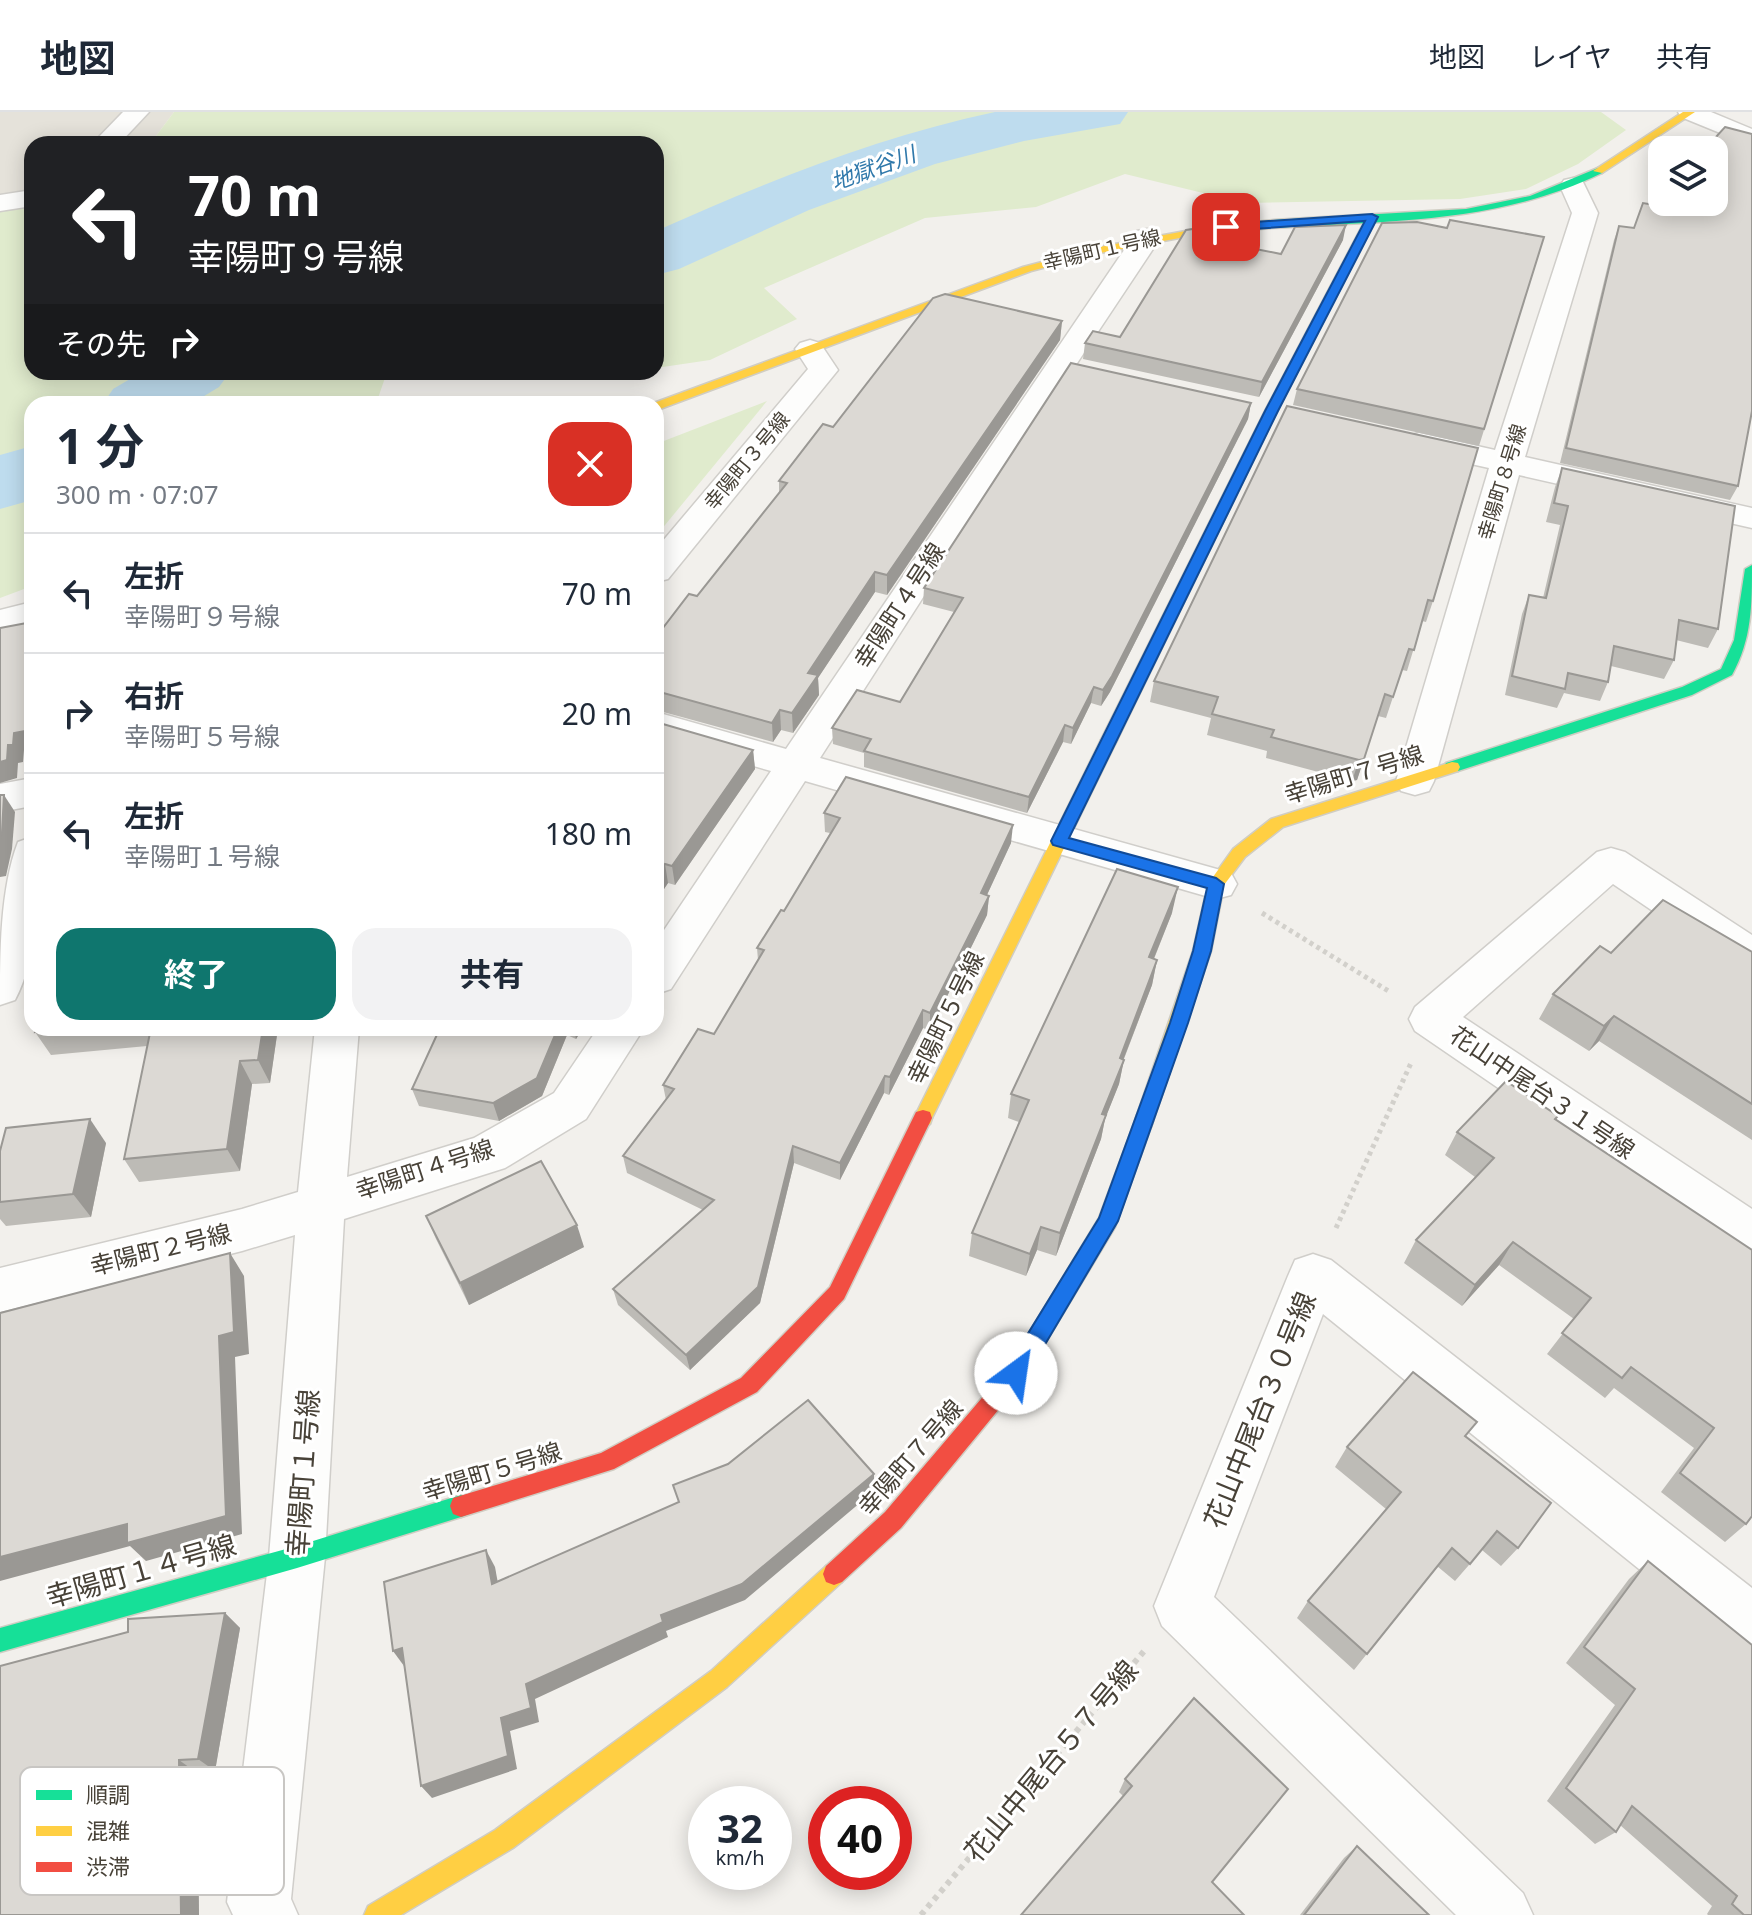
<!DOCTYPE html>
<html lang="ja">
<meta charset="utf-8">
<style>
:root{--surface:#fff;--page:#f2f2f3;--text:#1f2937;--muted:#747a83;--line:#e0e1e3;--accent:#0f766e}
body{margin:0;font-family:"Noto Sans","Noto Sans JP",sans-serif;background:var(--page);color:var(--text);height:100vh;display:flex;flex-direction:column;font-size:30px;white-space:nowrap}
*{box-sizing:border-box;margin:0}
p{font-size:26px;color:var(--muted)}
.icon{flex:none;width:44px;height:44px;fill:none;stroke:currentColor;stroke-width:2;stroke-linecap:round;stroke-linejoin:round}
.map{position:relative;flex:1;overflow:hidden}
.details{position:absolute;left:24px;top:284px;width:640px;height:640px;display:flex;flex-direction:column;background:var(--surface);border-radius:24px;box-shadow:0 4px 20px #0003}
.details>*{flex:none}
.guide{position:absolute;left:24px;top:24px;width:640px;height:244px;border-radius:24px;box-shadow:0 4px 20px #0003;background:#202124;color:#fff;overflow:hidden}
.fabs{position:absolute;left:1648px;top:24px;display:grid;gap:16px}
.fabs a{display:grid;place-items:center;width:80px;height:80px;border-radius:16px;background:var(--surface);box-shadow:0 4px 20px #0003;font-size:40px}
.speed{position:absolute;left:688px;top:1674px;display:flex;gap:16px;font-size:40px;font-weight:700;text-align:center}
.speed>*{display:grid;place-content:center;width:104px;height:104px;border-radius:50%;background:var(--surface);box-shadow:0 4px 20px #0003;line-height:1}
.speed small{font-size:20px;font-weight:400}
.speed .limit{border:12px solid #d22;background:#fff;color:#111}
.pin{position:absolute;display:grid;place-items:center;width:68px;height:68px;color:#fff;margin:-34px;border-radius:16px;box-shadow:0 4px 12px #0006}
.me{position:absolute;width:88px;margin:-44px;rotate:31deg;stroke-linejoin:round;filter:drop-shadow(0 0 6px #0008)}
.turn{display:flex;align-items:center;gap:28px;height:168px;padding:0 32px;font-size:36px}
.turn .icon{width:104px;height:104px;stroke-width:2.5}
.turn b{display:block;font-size:56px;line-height:68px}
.then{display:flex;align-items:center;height:76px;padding:0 32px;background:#0003;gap:16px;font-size:30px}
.round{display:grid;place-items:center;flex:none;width:84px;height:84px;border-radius:24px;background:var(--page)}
.headline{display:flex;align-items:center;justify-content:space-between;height:136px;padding:0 32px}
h1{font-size:48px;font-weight:700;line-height:60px}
.primary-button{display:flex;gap:16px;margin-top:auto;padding:16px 32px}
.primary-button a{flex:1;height:92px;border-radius:24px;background:var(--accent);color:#fff;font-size:32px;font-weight:700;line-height:92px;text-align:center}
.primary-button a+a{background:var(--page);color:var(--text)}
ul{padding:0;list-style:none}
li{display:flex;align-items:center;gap:24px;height:120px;padding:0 32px;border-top:2px solid var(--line)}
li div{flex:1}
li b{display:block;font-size:30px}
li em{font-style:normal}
header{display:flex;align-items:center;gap:48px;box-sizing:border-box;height:112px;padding:0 40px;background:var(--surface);border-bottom:2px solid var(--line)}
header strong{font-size:38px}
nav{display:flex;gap:44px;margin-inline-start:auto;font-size:28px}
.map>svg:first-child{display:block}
</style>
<header>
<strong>地図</strong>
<nav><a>地図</a><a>レイヤ</a><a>共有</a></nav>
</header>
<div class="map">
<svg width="1752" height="1803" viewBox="0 0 1752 1803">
<rect width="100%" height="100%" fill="#f2f0ec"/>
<polygon fill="#e5e2da" points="0,0 174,0 150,32 32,32 32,95 0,99"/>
<g fill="#e0ebcd">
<polygon points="174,0 1601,0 1626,18 1578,52 1526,77 1460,87 1244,91 1125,62 1036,95 925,106 764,176 797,207 710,248 656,256 656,32 150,32"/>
<polygon points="32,95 32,260 387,260 376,292 32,292 32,474 0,486 0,99"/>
<polygon points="767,289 656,424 656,332"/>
</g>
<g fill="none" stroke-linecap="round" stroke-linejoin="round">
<g fill="#bedcee" fill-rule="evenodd">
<path d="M995,0H1128L1120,12L1024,29L935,52L809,98L679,157L656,163V119C766,70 877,25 995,0Z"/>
<polygon points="142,260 230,260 219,275 191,292 103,292 113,277"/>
<polygon points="32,334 32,388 0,397 0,343"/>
</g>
<defs>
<g id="street">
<polygon points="123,0 149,0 119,32 92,32"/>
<polygon points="1678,0 1711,0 1752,17 1752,34 1681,5"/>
<polygon points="1573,66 1582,68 1598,101 1525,345 1752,396 1752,416 1519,363 1434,669 1429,679 1415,683 1401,679 1396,669 1489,356 1408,338 1403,331 1408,324 1419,321 1495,338 1572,101 1560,74 1564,68"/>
<polygon points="32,78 32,94 0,99 0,83"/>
<polygon points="1147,117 1157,119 1161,125 972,409 820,646 1231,761 1237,772 1231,783 1216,787 805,669 671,877 656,882 656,830 771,659 656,626 656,600 786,637 1137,119"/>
<polygon points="810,228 820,231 838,258 668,467 656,470 656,437 808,257 795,237 800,231"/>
<polygon points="32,490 32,512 0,520 0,498"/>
<polygon points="32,666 32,694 0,700 0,672"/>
<path d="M32,725C32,778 41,840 15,888L0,893C0,841 0,777 18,730Z"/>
<polygon points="1611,736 1625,740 1752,823 1752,860 1737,856 1613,772 1463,905 1752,1097 1752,1144 1735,1138 1415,919 1409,907 1415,895 1597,740"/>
<polygon points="315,916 359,916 347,1065 474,1026 554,981 598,916 644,916 586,1007 505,1056 344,1107 325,1445 291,1787 298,1803 233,1803 227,1790 269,1445 295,1123 242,1139 0,1200 0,1156 242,1097 298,1080"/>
<polygon points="1313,1142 1331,1148 1752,1476 1752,1541 1732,1532 1323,1202 1214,1485 1523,1781 1533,1803 1456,1803 1162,1514 1154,1494 1288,1164 1295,1148"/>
</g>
<g id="fast">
<path d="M1598,56L1603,59L1602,61C1474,124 1329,104 1191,124L1185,121L1208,115L1274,108L1466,97L1530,84Z"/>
<path d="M1752,453C1752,493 1752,527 1732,563L1692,583L1458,659H1446L1444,655L1446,651L1682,575L1721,557L1734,528L1745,457Z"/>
<polygon points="461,1383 469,1386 472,1394 469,1402 461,1405 297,1456 0,1540 0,1516 297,1434"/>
</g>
<g id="slow">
<polygon points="1683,0 1695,0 1602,61 1593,59"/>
<polygon points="1191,118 1197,121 1195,123 1100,141 1031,159 660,297 656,298 656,292 651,292 1023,155 1099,135"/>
<polygon points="1109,623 1117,628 932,1006 930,1012 923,1014 916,1012 914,1006 1101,628"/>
<polygon points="1452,650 1458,651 1460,655 1458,659 1283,715 1245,745 1224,773 1211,839 1153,1009 1151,1015 1144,1017 1137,1015 1135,1009 1193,839 1208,772 1233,737 1271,707"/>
<polygon points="834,1451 842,1454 845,1462 842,1470 727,1575 513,1736 401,1803 364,1803 368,1794 495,1718 711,1559 826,1454"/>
</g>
<g id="jam">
<polygon points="1368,103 1377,105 1277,299 1117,628 1115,632 1103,632 1101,628 1265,299"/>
<polygon points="923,998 930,1000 932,1006 844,1187 757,1280 614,1357 461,1405 453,1402 450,1394 453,1386 601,1341 741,1266 830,1175 916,1000"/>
<polygon points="1144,1001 1151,1003 1153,1009 1115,1115 1023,1268 901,1416 842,1470 834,1473 826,1470 823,1462 826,1454 885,1400 1009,1254 1099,1106 1135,1009 1137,1003"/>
</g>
</defs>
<use href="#street" stroke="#d0ceca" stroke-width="3"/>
<use href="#fast" stroke="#d0cdc3" stroke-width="3"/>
<use href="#slow" stroke="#d0cdc3" stroke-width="3"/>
<use href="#jam" stroke="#d0cdc3" stroke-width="3"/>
<g stroke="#d2d0cb" stroke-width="5" stroke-dasharray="4 4" stroke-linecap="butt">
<polyline points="1262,801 1390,880"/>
<polyline points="1336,1116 1411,951"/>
</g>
<polyline stroke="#d2d0cb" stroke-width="6" stroke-dasharray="5 5" stroke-linecap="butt" points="921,1803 1145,1538"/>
<use href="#street" fill="#fdfdfc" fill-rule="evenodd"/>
<use href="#fast" fill="#16e098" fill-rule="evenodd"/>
<use href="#slow" fill="#ffcf43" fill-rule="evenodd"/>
<use href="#jam" fill="#f24e42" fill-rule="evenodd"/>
</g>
<g fill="#bdbbb6">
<polygon points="1752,22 1752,305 1751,305 1738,374 1730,388 1560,351 1614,128 1619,114 1634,116 1654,93 1662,69 1662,90"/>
<polygon points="1447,116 1544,125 1479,334 1293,293 1297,277"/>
<polygon points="1343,128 1259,285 1083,247 1085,231 1120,225 1215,129 1281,142"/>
<polygon points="1062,209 1060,228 887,483 875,480 818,566 819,583 793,621 781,618 773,630 656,598 656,525 697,484 779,381 779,369 833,315"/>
<polygon points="1251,291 1248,307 1110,580 1101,594 1091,591 1071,632 1063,630 1027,701 864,655 864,641 833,632 832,616 900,590 954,500 923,492 924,476"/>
<polygon points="1287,294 1433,489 1426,510 1422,509 1407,559 1402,558 1386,606 1378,604 1357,668 1352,669 1266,646 1267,639 1207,623 1211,606 1150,590 1154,569"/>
<polygon points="1562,356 1718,517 1708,536 1676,528 1674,548 1664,567 1611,554 1608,570 1600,589 1564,581 1557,596 1505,583 1522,502 1529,483 1543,486 1560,413 1546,410 1555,375"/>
<polygon points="656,610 753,638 755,657 675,773 668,771 656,789"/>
<polygon points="824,701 1011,731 987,783 989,784 987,803 930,919 923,916 889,983 884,981 840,1068 794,1051 760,1191 690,1258 618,1193 613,1177 703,1098 627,1061 623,1044 666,988 663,973 714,922 758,848 757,836 784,799 830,721 825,720"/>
<polygon points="1172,801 1154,847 1157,848 1152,873 1124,947 1119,972 1105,1007 1101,1027 1056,1144 1037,1138 1026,1164 969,1144 972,1121 1019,1010 1008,1006 1011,982"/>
<polygon points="1752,840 1752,1028 1599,929 1589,939 1539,907 1553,882 1611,841"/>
<polygon points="36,916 278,916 270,971 252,972 240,1059 139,1070 124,1047 147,934 51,943 35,920"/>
<polygon points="440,916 583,916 576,927 567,923 542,984 499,1009 419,994 412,977"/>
<polygon points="1558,1004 1556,1008 1752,1138 1746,1412 1725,1430 1661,1380 1694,1336 1614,1276 1605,1286 1547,1242 1574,1207 1499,1153 1462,1194 1404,1151 1416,1128 1475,1065 1445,1043 1457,1020"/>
<polygon points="106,1031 91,1105 6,1114 0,1107 0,1039"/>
<polygon points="426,1104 584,1135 469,1193 436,1127"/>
<polygon points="1466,1324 1518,1436 1501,1454 1482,1438 1455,1469 1437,1454 1354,1558 1297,1506 1308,1489 1386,1397 1335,1355 1347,1335"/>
<polygon points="1648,1449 1752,1803 1708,1803 1707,1802 1712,1794 1620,1713 1616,1720 1595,1732 1547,1689 1615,1593 1566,1551 1629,1467"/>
<polygon points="225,1501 240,1516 215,1659 197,1661 199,1803 0,1803"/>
<polygon points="1125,1667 1288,1677 1123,1684 1119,1680"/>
<polygon points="1357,1734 1429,1803 1300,1803 1344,1746"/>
</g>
<g fill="#9a9894">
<polygon points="1346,113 1343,128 1259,285 1262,270"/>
<polygon points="1062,209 1060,228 887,483 887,463"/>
<polygon points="1251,291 1248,307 1110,580 1101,594 1103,578"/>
<polygon points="875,460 875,480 818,566 819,583 793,621 792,601 808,561"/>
<polygon points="32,530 32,637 24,638 23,650 18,651 17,666 0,671 0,650 14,621"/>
<polygon points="1094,575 1091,591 1071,632 1073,616"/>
<polygon points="780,598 781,618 773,630 772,611"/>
<polygon points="1065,613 1063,630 1027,701 1029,685"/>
<polygon points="753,638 755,657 675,773 672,754"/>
<polygon points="1364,647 1357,668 1352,669 1359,648"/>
<polygon points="4,683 15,700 12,737 6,764 0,765 0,727"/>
<polygon points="1013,713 1011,731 979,800 981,781"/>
<polygon points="665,752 668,771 656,789 656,766"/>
<polygon points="1178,775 1172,801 1144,871 1149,845"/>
<polygon points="989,784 987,803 930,919 930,901"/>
<polygon points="1157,848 1152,873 1117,964 1124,948 1119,972 1105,1007 1101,1027 1056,1144 1060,1121 1120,946"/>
<polygon points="923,898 923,916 889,983 890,965"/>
<polygon points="1614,904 1599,929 1589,939 1604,914"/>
<polygon points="263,916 278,916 270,971 258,948"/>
<polygon points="558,916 565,916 567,923 542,984 499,1009 493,991"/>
<polygon points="574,916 583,916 576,927"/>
<polygon points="240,949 252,972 240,1059 227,1037"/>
<polygon points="885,964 884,981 840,1068 840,1051"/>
<polygon points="90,1007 106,1031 91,1105 73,1082"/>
<polygon points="793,1034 794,1051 760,1191 690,1258 686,1243"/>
<polygon points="577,1113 584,1135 469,1193 460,1171"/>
<polygon points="1041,1115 1037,1138 1026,1164 1030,1142"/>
<polygon points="1513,1130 1499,1153 1462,1194 1475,1173"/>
<polygon points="230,1141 244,1164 249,1242 235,1245 242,1422 146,1449 130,1434 0,1469 0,1445 219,1224"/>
<polygon points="874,1362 874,1379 745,1488 666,1519 668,1525 535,1587 539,1610 510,1619 517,1657 432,1686 421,1674 526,1572 661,1503"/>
<polygon points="486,1438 495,1455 501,1488 492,1472"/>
<polygon points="225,1501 240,1516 215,1659 198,1647"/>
<polygon points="402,1536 404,1554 393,1539"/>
<polygon points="179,1648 197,1661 199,1803 181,1803"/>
</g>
<g fill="#dcd9d4" stroke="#9a9894" stroke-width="2">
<polygon points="1725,15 1752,22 1752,299 1738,374 1566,336 1619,114 1634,116 1643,91 1655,93 1662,71 1662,90 1714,90 1714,38 1704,38"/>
<polygon points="1450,108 1544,125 1484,317 1297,277 1382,111 1417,110 1447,116"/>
<polygon points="1346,113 1262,270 1085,231 1093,219 1120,225 1186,118 1207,115 1215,129 1281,142 1295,115"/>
<polygon points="945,182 1062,209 887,463 875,460 808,561 818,563 792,601 780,598 772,611 656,579 656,525 689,482 697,484 787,371 779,369 823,312 833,315 933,186"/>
<polygon points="1071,251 1251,291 1112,564 1103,578 1094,575 1073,616 1065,613 1029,685 864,639 871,627 832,616 857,578 900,590 963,486 924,476"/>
<polygon points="1287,294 1478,336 1433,489 1428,488 1414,538 1409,537 1393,585 1385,582 1364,647 1359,648 1271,625 1274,618 1212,602 1218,585 1154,569"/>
<polygon points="1562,356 1735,394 1718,517 1679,508 1674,548 1614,534 1608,570 1568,561 1565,577 1512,564 1529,483 1546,486 1568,394 1554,391"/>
<polygon points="32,510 32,530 25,619 14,621 13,633 8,633 7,648 0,650 0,516"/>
<polygon points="656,610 753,638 672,754 665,752 656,766"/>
<polygon points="846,665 1013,713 981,781 989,784 930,901 923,898 890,965 885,964 840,1051 793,1034 758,1175 686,1243 613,1177 714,1088 623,1044 674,977 663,973 698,917 714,922 764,838 757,836 781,798 784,799 840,706 824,701"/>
<polygon points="0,683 4,683 2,720 0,727"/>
<polygon points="1117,757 1178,775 1149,845 1157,848 1120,946 1124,948 1102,1002 1106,1003 1060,1121 1041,1115 1030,1142 972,1121 1029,988 1011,982"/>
<polygon points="1663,788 1752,840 1752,992 1614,904 1604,914 1553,882 1600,834 1611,841"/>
<polygon points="36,916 77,916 35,920"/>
<polygon points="151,916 263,916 258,948 240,949 227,1037 124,1047"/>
<polygon points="440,916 558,916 537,966 493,991 412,977"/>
<polygon points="1506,969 1558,1004 1555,1007 1752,1138 1752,1404 1746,1412 1680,1361 1714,1316 1631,1255 1622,1266 1562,1221 1591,1186 1513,1130 1475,1173 1416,1128 1494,1046 1457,1020"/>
<polygon points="90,1007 73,1082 0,1090 0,1039 6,1016"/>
<polygon points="541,1049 577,1113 460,1171 426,1104"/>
<polygon points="230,1141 234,1220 219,1224 226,1404 127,1431 127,1412 0,1445 0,1201"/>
<polygon points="1413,1260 1477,1310 1465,1324 1551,1391 1518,1436 1497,1419 1470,1452 1452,1436 1367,1542 1308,1489 1401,1380 1347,1335"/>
<polygon points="808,1288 874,1362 742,1472 661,1503 663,1510 526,1572 531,1596 501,1606 508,1644 421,1674 402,1536 393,1539 384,1470 486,1438 492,1472 679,1390 673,1373 728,1352"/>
<polygon points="1648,1449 1752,1533 1752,1803 1744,1803 1732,1792 1737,1784 1632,1694 1616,1720 1566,1676 1635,1577 1584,1535"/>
<polygon points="225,1501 198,1647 179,1648 181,1803 0,1803 0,1554 128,1520 128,1507"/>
<polygon points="1194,1586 1288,1677 1212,1770 1244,1803 1021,1803 1132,1674 1125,1667"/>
<polygon points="1357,1734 1429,1803 1304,1803"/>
</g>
<polygon fill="#1a73e8" stroke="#114b97" stroke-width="2" points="1372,102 1378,105 1278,299 1069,726 1216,766 1224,772 1211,839 1188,911 1118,1109 1024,1268 1016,1271 1008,1268 1005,1261 1008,1254 1099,1106 1170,911 1193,839 1207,776 1053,733 1051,729 1265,299 1365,109 1226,119 1220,115 1226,112"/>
<g text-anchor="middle" stroke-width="6" stroke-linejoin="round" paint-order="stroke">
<g font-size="20" fill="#484238" stroke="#fff">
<text transform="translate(1102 138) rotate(-13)" y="7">幸陽町１号線</text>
<text transform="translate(747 349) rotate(-50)" y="7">幸陽町３号線</text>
<text transform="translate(1502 370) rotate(-73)" y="7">幸陽町８号線</text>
</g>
<g font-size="22" font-style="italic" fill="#3079ab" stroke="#fff">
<text transform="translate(873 56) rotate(-20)" y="8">地獄谷川</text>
</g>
<g font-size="24" fill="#484238" stroke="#fff">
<text transform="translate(900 494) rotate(-57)" y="8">幸陽町４号線</text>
<text transform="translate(1354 663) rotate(-17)" y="8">幸陽町７号線</text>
<text transform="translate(946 906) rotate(-64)" y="8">幸陽町５号線</text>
<text transform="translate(1542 981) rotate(34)" y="8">花山中尾台３１号線</text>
<text transform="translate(425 1058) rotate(-18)" y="8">幸陽町４号線</text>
<text transform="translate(161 1138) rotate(-14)" y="8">幸陽町２号線</text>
<text transform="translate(911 1346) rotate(-49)" y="8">幸陽町７号線</text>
<text transform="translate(492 1360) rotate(-17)" y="8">幸陽町５号線</text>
</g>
<g font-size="28" fill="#484238" stroke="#fff">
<text transform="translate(1260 1298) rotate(-68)" y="10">花山中尾台３０号線</text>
<text transform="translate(303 1361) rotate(-86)" y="10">幸陽町１号線</text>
<text transform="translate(141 1459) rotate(-16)" y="10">幸陽町１４号線</text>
<text transform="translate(1051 1649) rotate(-50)" y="10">花山中尾台５７号線</text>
</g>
</g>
<rect x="20" y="1655" width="264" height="128" rx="12" fill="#fff" stroke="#c8c6c3" stroke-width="2"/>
<rect x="36" y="1678" width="36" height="10" fill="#16e098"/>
<rect x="36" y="1714" width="36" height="10" fill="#ffcf43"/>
<rect x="36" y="1750" width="36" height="10" fill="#f24e42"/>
<g font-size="22" fill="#484238">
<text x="86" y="1691">順調</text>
<text x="86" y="1727">混雑</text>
<text x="86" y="1763">渋滞</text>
</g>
</svg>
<div class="fabs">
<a><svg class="icon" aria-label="layers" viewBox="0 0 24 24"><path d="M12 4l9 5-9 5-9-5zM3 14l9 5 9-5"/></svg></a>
</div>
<div class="speed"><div>32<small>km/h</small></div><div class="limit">40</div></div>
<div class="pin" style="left:1226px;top:115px;background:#d93025"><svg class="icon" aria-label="arrive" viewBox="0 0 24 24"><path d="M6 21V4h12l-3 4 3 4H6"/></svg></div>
<svg class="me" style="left:1016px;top:1261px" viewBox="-20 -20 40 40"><circle r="19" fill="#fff"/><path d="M0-13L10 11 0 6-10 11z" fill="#1a73e8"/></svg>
<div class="guide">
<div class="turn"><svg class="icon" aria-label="left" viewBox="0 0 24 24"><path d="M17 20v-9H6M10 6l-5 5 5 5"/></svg><div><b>70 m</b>幸陽町９号線</div></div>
<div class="then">その先<svg class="icon" aria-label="right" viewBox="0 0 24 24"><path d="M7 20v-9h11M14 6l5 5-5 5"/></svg></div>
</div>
<section class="details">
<div class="headline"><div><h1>1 分</h1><p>300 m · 07:07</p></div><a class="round" style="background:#d93025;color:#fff"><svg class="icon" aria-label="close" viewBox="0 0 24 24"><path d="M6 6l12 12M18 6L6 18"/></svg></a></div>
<ul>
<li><svg class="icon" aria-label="left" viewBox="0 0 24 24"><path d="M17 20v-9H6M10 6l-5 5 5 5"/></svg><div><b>左折</b><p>幸陽町９号線</p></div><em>70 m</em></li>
<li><svg class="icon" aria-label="right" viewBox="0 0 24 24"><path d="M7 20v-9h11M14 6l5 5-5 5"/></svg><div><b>右折</b><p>幸陽町５号線</p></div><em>20 m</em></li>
<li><svg class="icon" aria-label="left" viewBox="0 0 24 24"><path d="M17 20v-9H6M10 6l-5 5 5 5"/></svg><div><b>左折</b><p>幸陽町１号線</p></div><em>180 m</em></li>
</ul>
<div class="primary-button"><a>終了</a><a>共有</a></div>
</section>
</div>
